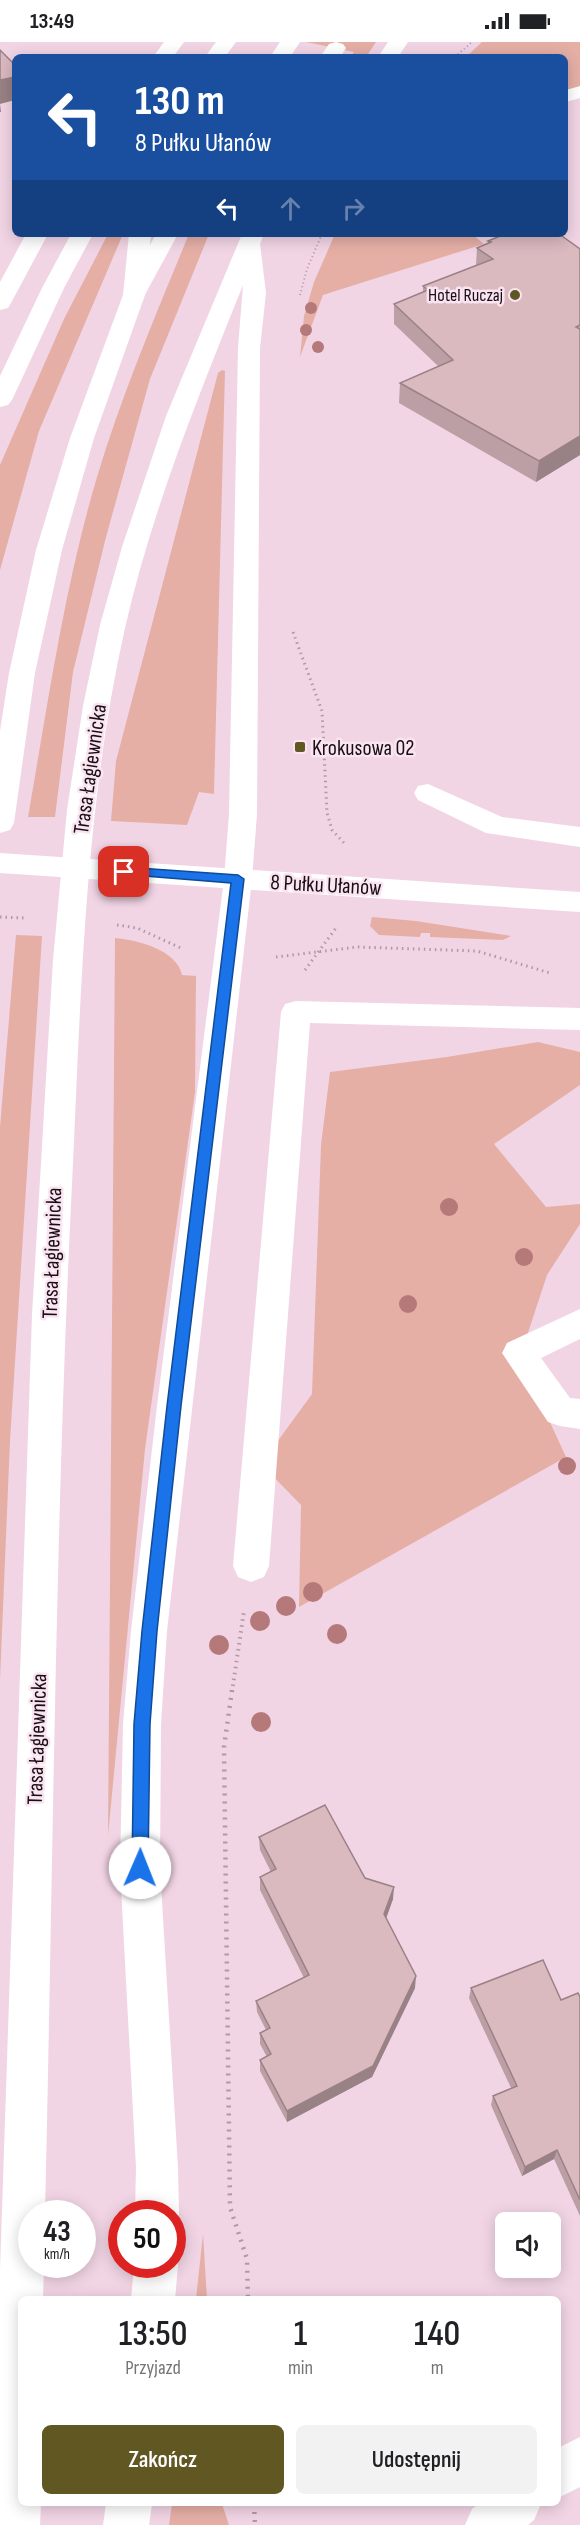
<!DOCTYPE html>
<html lang="pl">
<meta charset="utf-8">
<style>
:root{--surface:#fff;--page:#f2f2f2;--text:#202124;--muted:#757577;--accent:#605723}
body{margin:0;font-family:"Sofia Sans Condensed",sans-serif;background:var(--page);color:var(--text);height:100vh;display:flex;flex-direction:column;font-size:22px;white-space:nowrap}
*{box-sizing:border-box;margin:0}
p{font-size:20px;color:var(--muted)}
.icon{flex:none;width:33px;height:33px;fill:none;stroke:currentColor;stroke-width:2;stroke-linecap:round;stroke-linejoin:round}
.map{position:relative;flex:1;overflow:hidden}
.details{position:absolute;left:18px;top:2254px;width:543px;height:210px;display:flex;flex-direction:column;background:var(--surface);border-radius:9px;box-shadow:0 3px 15px #0003}
.details>*{flex:none}
.guide{position:absolute;left:12px;top:12px;width:556px;height:183px;border-radius:9px;box-shadow:0 3px 15px #0003;background:#1a4fa0;color:#fff;overflow:hidden}
.controls{position:absolute;left:495px;top:2170px;display:grid;gap:12px}
.controls a{display:grid;place-items:center;width:66px;height:66px;border-radius:9px;background:var(--surface);box-shadow:0 3px 15px #0003;font-size:30px}
.speed{position:absolute;left:18px;top:2158px;display:flex;gap:12px;font-size:30px;font-weight:700;text-align:center}
.speed>*{display:grid;place-content:center;width:78px;height:78px;border-radius:50%;background:var(--surface);box-shadow:0 3px 15px #0003;line-height:1}
.speed small{font-size:15px;font-weight:400}
.speed .limit{border:9px solid #d22;background:#fff;color:#111}
.pin{position:absolute;display:grid;place-items:center;width:51px;height:51px;color:#fff;margin:-26px;border-radius:12px;box-shadow:0 3px 9px #0006}
.me{position:absolute;width:66px;margin:-33px;rotate:1deg;stroke-linejoin:round;filter:drop-shadow(0 0 4px #0008)}
.turn{display:flex;align-items:center;gap:21px;height:126px;padding:0 24px;font-size:27px}
.turn .icon{width:78px;height:78px;stroke-width:2.5}
.turn b{display:block;font-size:42px;line-height:51px}
.lanes{display:flex;align-items:center;height:57px;padding:0 24px;background:#0003;justify-content:center;gap:30px;direction:ltr}
.lanes .off{opacity:.35}
.eta{display:flex;justify-content:space-evenly;align-items:center;height:102px;text-align:center}
.eta b{font-size:36px;font-weight:600;line-height:42px}
.primary-button{display:flex;gap:12px;margin-top:auto;padding:12px 24px}
.primary-button a{flex:1;height:69px;border-radius:9px;background:var(--accent);color:#fff;font-size:24px;font-weight:600;line-height:69px;text-align:center}
.primary-button a+a{background:var(--page);color:var(--text)}
.status{display:flex;justify-content:space-between;align-items:center;height:42px;padding:0 30px;background:var(--surface);direction:ltr}
.status svg{height:16px;fill:currentColor}
.map>svg:first-child{display:block}
</style>
<div class="status"><b>13:49</b><svg viewBox="0 0 49 12"><path d="M0 12V9h3v3zM5 12V6h3v6zM10 12V3h3v9zM15 12V0h3v12zM26 1h20v11H26zM47 4h2v5h-2z"/></svg></div>
<div class="map">
<svg width="580" height="2483" viewBox="0 0 580 2483">
<rect width="100%" height="100%" fill="#f2d5e5"/>
<g fill="#e5afa6">
<polygon points="306,0 376,0 366,15 351,15 354,10"/>
<polygon points="482,0 580,0 580,45 566,49 566,15 466,15"/>
<polygon points="108,192 123,192 39,389 0,528 0,423 64,277"/>
<path d="M189,192H209L150,337L106,495L73,630L55,775H28C48,661 64,546 97,435C122,352 156,272 189,192Z"/>
<polygon points="335,192 472,192 484,202 323,253 300,315 304,274 314,240"/>
<polygon points="222,328 225,329 214,752 199,750 187,783 111,779 116,719 218,331"/>
<polygon points="372,875 416,879 511,894 503,898 430,895 430,891 421,891 420,895 379,893 370,884"/>
<polygon points="16,893 42,894 10,1399 0,1638 0,1085"/>
<path d="M115,896C138,898 177,908 182,933L196,934L195,1050L145,1407L108,1794Z"/>
<polygon points="538,1000 580,1010 580,1043 494,1102 546,1165 580,1162 580,1182 547,1233 520,1315 566,1415 299,1565 301,1463 261,1422 312,1352 321,1103 330,1030 447,1015"/>
<polygon points="203,2192 207,2257 196,2257"/>
<polygon points="172,2462 222,2462 229,2483 169,2483"/>
</g>
<g fill="none" stroke-linecap="round" stroke-linejoin="round">
<g stroke="#b099a5" stroke-width="2" stroke-dasharray="1 3" stroke-linecap="butt">
<polyline points="455,15 472,0"/>
<polyline points="300,253 307,227 322,192"/>
</g>
<g stroke="#b099a5" stroke-width="3" stroke-dasharray="1.5 4" stroke-linecap="butt">
<polyline points="293,590 322,669 327,771 332,788 345,802"/>
<polyline points="0,875 26,876"/>
<polyline points="117,883 137,886 183,907"/>
<polyline points="276,915 357,905 477,909 550,931"/>
<polyline points="305,928 336,886"/>
</g>
<polyline stroke="#b099a5" stroke-width="4" stroke-dasharray="1.5 4.5" stroke-linecap="butt" points="232,1650 244,1569"/>
<g stroke="#b099a5" stroke-width="4.5" stroke-dasharray="2 6" stroke-linecap="butt">
<polyline points="232,1648 224,1705 230,2165 247,2217 248,2258"/>
<polyline points="254,2462 255,2483"/>
</g>
<g fill="#fff" fill-rule="evenodd">
<polygon points="164,0 184,0 173,15 153,15"/>
<polygon points="280,0 300,0 290,15 270,15"/>
<polygon points="336,0 343,2 346,6 340,15 320,15 329,2"/>
<polygon points="26,192 48,192 11,261 8,266 0,268 0,240"/>
<polygon points="156,192 178,192 142,258 134,260 126,258 123,253"/>
<polygon points="428,742 502,775 580,785 580,805 486,791 418,758 414,751 418,744"/>
<polygon points="296,959 580,966 580,988 310,981 269,1524 264,1535 251,1540 238,1535 233,1524 281,970 285,962"/>
<polygon points="580,1267 580,1297 541,1316 570,1356 580,1357 580,1387 560,1384 548,1380 502,1311 507,1301"/>
</g>
<g fill="#fff" fill-rule="evenodd">
<polygon points="580,44 580,56 566,60 566,48"/>
<polygon points="0,811 580,850 580,870 0,831"/>
<polygon points="580,2395 580,2445 558,2456 558,2406"/>
<polygon points="479,2462 541,2462 534,2478 528,2483 465,2483 472,2467"/>
</g>
<g fill="#fff" fill-rule="evenodd">
<polygon points="216,0 236,0 225,15 205,15"/>
<polygon points="388,0 408,0 398,15 378,15"/>
<polygon points="71,192 93,192 64,246 12,358 8,363 0,365 0,334 42,246"/>
<polygon points="129,192 151,192 145,253 94,396 62,508 35,631 14,781 10,788 0,791 0,689 9,631 36,508 70,396 123,253"/>
<path d="M242,192H264L260,202L266,251L260,306L257,772L252,837L167,1589L161,1682L160,1826L178,2126L179,2172L172,2187V2172H135L136,2126L120,1826L123,1682L131,1589L157,1364L224,837L229,772L238,306L243,243C198,355 152,468 125,586C84,768 81,956 72,1142C55,1485 53,1829 45,2172H32V2223H44L43,2258H21V2462H41L40,2483H0V2228L32,1273L53,918L67,768L83,664L100,583L122,505L166,374Z"/>
<polygon points="172,2210 178,2223 175,2258 131,2258 134,2223 172,2223"/>
<polygon points="106,2462 152,2462 149,2483 103,2483"/>
</g>
</g>
<g fill="#b5797a">
<circle cx="311" cy="266" r="6"/>
<circle cx="306" cy="288" r="6"/>
<circle cx="318" cy="305" r="6"/>
<circle cx="449" cy="1165" r="9"/>
<circle cx="524" cy="1215" r="9"/>
<circle cx="408" cy="1262" r="9"/>
<circle cx="567" cy="1424" r="9"/>
<circle cx="313" cy="1550" r="10"/>
<circle cx="286" cy="1564" r="10"/>
<circle cx="260" cy="1579" r="10"/>
<circle cx="337" cy="1592" r="10"/>
<circle cx="219" cy="1603" r="10"/>
<circle cx="261" cy="1680" r="10"/>
</g>
<g fill="#bb9fa4">
<polygon points="488,199 580,207 580,413 536,440 399,361 400,341 438,324 394,282 394,262 423,250 423,244 476,223 477,206 488,201"/>
<polygon points="259,1795 365,1836 393,1857 386,1876 415,1946 372,2035 287,2080 260,2029 260,2018 267,2015 260,2002 260,1991 266,1988 257,1970 256,1959 304,1936 260,1848 260,1835 271,1830 260,1808"/>
<polygon points="471,1946 561,1958 580,1955 580,2174 554,2117 522,2134 491,2063 493,2054 511,2046 469,1956"/>
</g>
<g fill="#998286">
<polygon points="15,35 15,58 0,62 1,70 0,70 0,38"/>
<polygon points="580,394 580,413 536,440 539,419"/>
<polygon points="394,1845 393,1857 383,1885 384,1872"/>
<polygon points="416,1934 415,1946 372,2035 287,2080 287,2069"/>
<polygon points="557,2108 554,2117 522,2134 525,2125"/>
</g>
<g fill="#dab9bf" stroke="#998286" stroke-width="1.5">
<polygon points="0,8 15,23 15,35 0,38"/>
<polygon points="505,192 559,192 580,207 580,283 576,285 580,287 580,394 539,419 400,341 453,318 394,262 428,248 423,244 493,217 477,206 491,200 488,199"/>
<polygon points="325,1763 365,1836 394,1845 384,1872 416,1934 373,2024 287,2069 260,2018 271,2012 260,1991 270,1986 256,1959 309,1933 260,1835 276,1827 259,1795"/>
<polygon points="543,1918 561,1958 578,1951 580,1955 580,2158 557,2108 525,2125 493,2054 517,2044 471,1946"/>
</g>
<polygon fill="#1a73e8" stroke="#114b97" stroke-width="1.5" points="124,825 238,833 244,837 181,1364 157,1589 150,1682 148,1826 146,1831 140,1834 134,1831 132,1826 134,1682 142,1589 167,1364 231,841 120,832 120,827"/>
<g fill="#605723" stroke="#fbe4f1" stroke-width="2">
<circle cx="515" cy="253" r="6"/>
<rect x="294" y="699" width="12" height="12" rx="3"/>
</g>
<g text-anchor="middle" stroke-width="5" stroke-linejoin="round" paint-order="stroke">
<g font-size="18" fill="#180f14" stroke="#fbe4f1" text-anchor="end">
<text x="503" y="259">Hotel Ruczaj</text>
</g>
<g font-size="22" fill="#180f14" stroke="#fbe4f1" text-anchor="start">
<text x="312" y="713">Krokusowa 02</text>
</g>
<g font-size="22" fill="#180f14" stroke="#fbe4f1">
<text transform="translate(89 727) rotate(-82)" y="8">Trasa Łagiewnicka</text>
<text transform="translate(326 842) rotate(3)" y="8">8 Pułku Ułanów</text>
<text transform="translate(51 1211) rotate(-88)" y="8">Trasa Łagiewnicka</text>
<text transform="translate(36 1697) rotate(-88)" y="8">Trasa Łagiewnicka</text>
</g>
</g>
</svg>
<div class="controls">
<a><svg class="icon" aria-label="sound" viewBox="0 0 24 24"><path d="M4 9h4l5-4v14l-5-4H4zM17 9q2 3 0 6"/></svg></a>
</div>
<div class="speed"><div>43<small>km/h</small></div><div class="limit">50</div></div>
<div class="pin" style="left:124px;top:830px;background:#d93025"><svg class="icon" aria-label="arrive" viewBox="0 0 24 24"><path d="M6 21V4h12l-3 4 3 4H6"/></svg></div>
<svg class="me" style="left:140px;top:1826px" viewBox="-20 -20 40 40"><circle r="19" fill="#fff"/><path d="M0-13L10 11 0 6-10 11z" fill="#1a73e8"/></svg>
<div class="guide">
<div class="turn"><svg class="icon" aria-label="left" viewBox="0 0 24 24"><path d="M17 20v-9H6M10 6l-5 5 5 5"/></svg><div><b>130 m</b>8 Pułku Ułanów</div></div>
<div class="lanes"><svg class="icon" aria-label="left" viewBox="0 0 24 24"><path d="M17 20v-9H6M10 6l-5 5 5 5"/></svg><svg class="icon off" aria-label="ahead" viewBox="0 0 24 24"><path d="M12 20V5M6 11l6-6 6 6"/></svg><svg class="icon off" aria-label="right" viewBox="0 0 24 24"><path d="M7 20v-9h11M14 6l5 5-5 5"/></svg></div>
</div>
<section class="details">
<div class="eta">
<div><b>13:50</b><p>Przyjazd</p></div>
<div><b>1</b><p>min</p></div>
<div><b>140</b><p>m</p></div>
</div>
<div class="primary-button"><a>Zakończ</a><a>Udostępnij</a></div>
</section>
</div>
